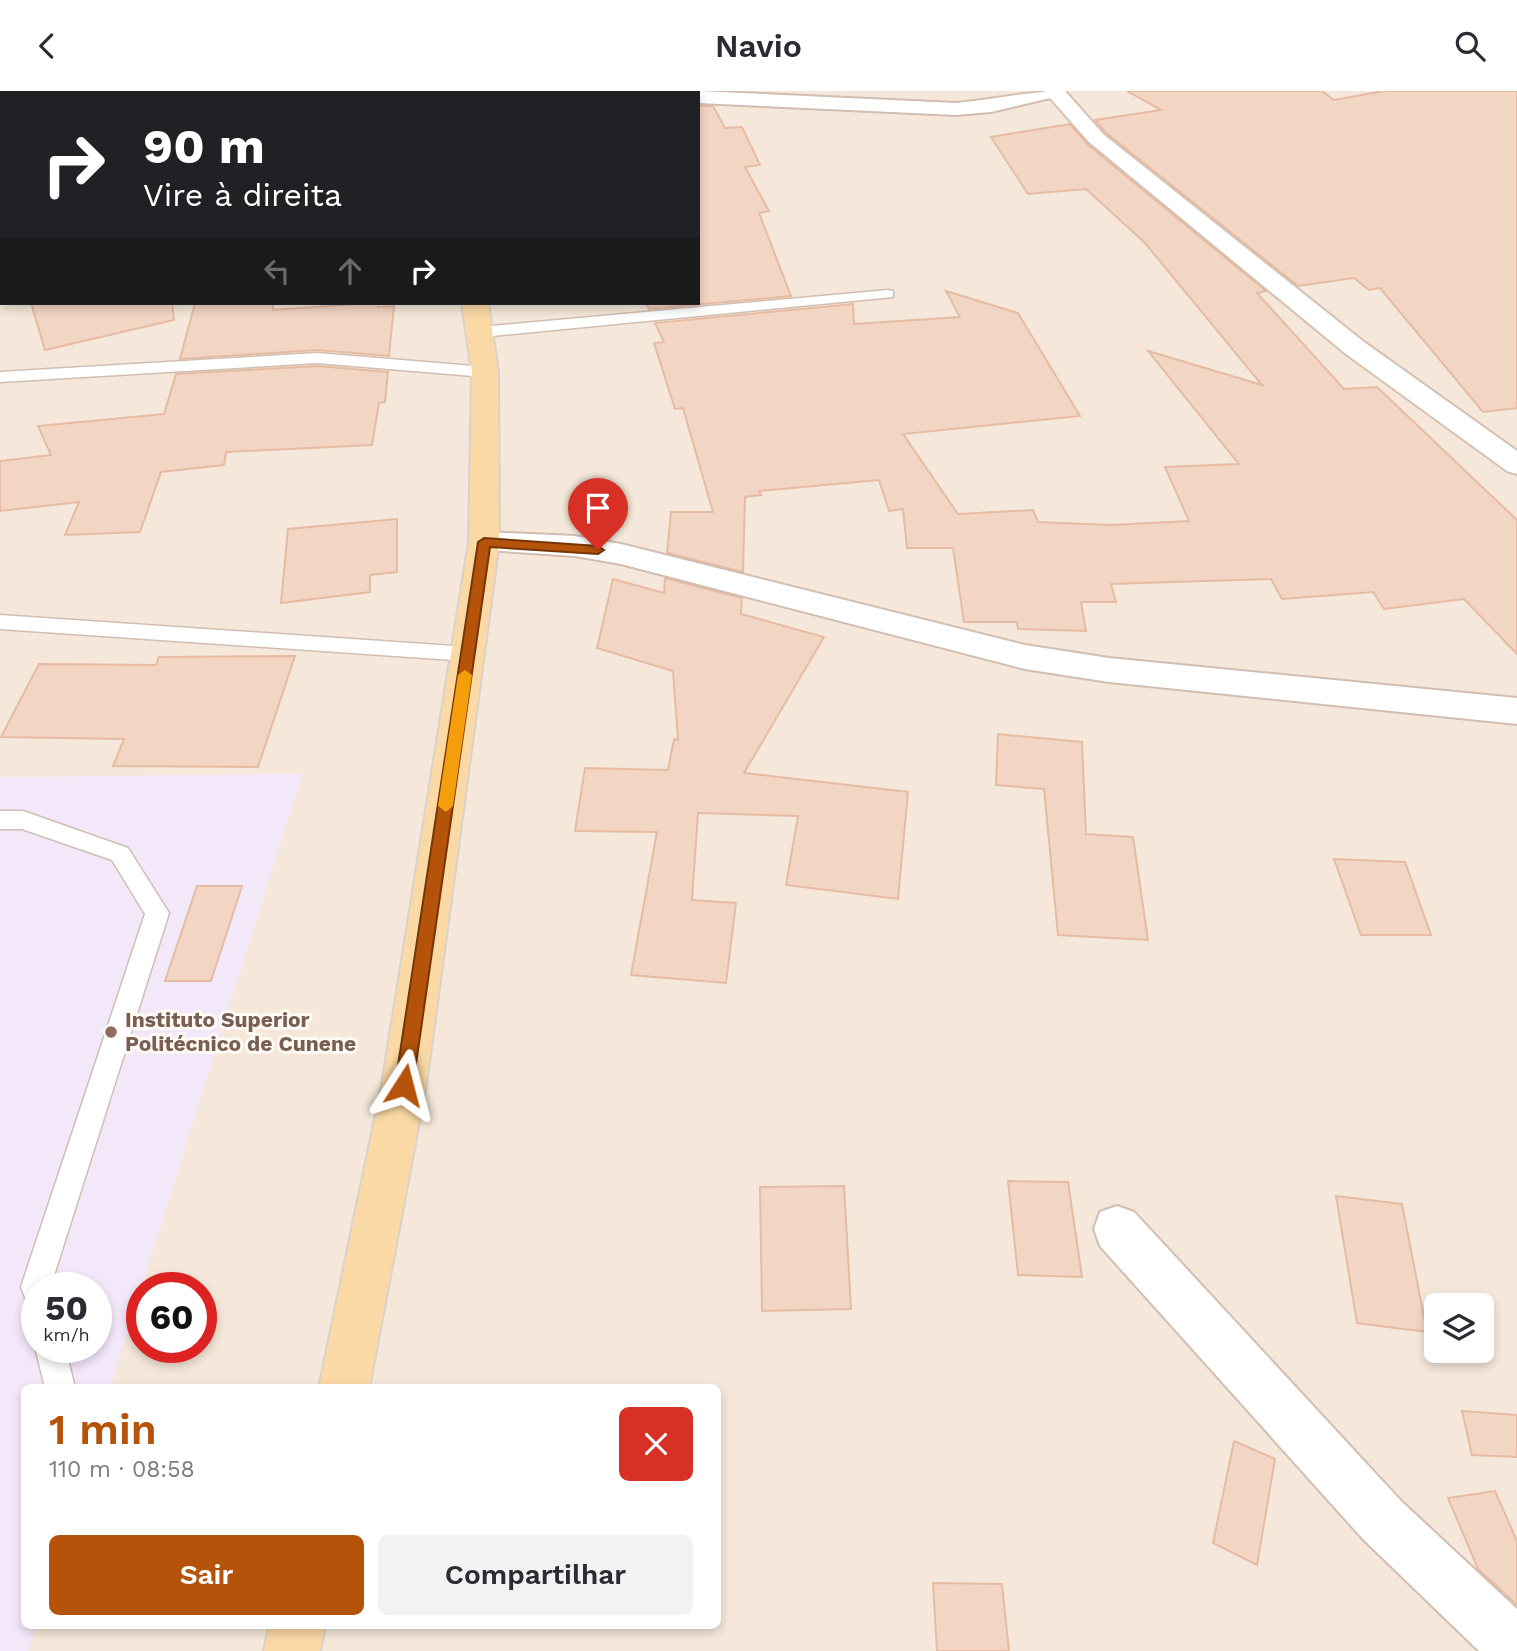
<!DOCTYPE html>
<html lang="pt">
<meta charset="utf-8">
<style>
:root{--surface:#fff;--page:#f2f2f3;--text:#2b2b33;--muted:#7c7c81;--accent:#b45309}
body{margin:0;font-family:"Work Sans",sans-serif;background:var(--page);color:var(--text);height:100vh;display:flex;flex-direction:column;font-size:26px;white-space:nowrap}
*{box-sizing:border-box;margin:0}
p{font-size:23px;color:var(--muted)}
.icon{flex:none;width:38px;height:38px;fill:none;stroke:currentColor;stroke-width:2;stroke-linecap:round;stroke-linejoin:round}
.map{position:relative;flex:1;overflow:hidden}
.drawer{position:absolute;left:21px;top:1293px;width:700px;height:245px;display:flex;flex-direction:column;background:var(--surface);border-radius:10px;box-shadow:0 4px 10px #0003}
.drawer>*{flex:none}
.top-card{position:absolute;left:0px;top:0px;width:700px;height:214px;box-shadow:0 4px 10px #0003;background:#202124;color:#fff;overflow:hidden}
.controls{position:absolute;left:1424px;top:1202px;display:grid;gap:14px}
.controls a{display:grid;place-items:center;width:70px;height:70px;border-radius:10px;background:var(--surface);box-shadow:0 4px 10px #0003;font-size:35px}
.speed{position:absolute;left:21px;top:1181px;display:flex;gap:14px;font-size:35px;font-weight:700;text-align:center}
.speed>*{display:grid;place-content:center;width:91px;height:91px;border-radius:50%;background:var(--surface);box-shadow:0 4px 10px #0003;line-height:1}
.speed small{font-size:18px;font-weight:400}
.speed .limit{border:10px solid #d22;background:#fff;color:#111}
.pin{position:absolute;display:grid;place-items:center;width:60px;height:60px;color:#fff;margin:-72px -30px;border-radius:50% 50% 50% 0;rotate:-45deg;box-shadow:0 0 7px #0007}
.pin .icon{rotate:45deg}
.me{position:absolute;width:77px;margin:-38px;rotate:9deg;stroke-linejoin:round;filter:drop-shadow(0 0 5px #0008)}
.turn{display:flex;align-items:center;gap:24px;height:147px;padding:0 28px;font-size:32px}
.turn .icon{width:91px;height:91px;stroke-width:2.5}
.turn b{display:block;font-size:49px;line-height:60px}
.lanes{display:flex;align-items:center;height:66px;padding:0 28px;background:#0003;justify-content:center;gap:35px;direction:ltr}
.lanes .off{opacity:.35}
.round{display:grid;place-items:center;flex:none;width:74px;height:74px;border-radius:10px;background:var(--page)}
.headline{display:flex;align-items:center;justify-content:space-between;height:119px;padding:0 28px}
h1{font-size:42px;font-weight:600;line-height:52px;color:var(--accent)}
.cta{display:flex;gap:14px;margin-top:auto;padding:14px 28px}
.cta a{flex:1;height:80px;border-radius:10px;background:var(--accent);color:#fff;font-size:28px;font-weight:600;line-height:80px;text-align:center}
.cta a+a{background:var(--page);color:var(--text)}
header{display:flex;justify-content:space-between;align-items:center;height:91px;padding:0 28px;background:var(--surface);font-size:32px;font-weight:600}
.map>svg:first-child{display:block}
</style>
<header><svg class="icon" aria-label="back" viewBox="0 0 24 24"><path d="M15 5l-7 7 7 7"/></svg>Navio<svg class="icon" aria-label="search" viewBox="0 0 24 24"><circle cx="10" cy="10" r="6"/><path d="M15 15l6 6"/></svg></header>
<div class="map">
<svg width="1517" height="1560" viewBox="0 0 1517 1560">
<rect width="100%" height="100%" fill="#fdf6ec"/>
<path fill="#f5e8da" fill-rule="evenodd" d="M0,0H1517V1560H0ZM2,2H698V212H2ZM37,1197H96V1256H37ZM142,1197H201V1256H142ZM1437,1214H1482V1260H1437ZM24,1297H718V1535H24Z"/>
<path fill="#f3e8fa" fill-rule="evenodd" d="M302,683L110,1297H24V1535H36L28,1560H0V686ZM37,1197H96V1256H37Z"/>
<g fill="#f3d5c3" stroke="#e6bba3" stroke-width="2">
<polygon points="1127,0 1322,0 1334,9 1384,0 1517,0 1517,317 1483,321 1380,197 1369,199 1354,187 1298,195 1105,41 1095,29 1161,19"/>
<polygon points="698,15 713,15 725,37 742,36 760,74 745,76 769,120 759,122 791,205 649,218 646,212 698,212"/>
<polygon points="1070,33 1087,53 1266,200 1257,202 1344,298 1377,296 1517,429 1517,563 1464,508 1384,518 1373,501 1282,508 1271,488 1111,493 1116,511 1081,511 1086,540 1018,538 1017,531 964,531 953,457 907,457 903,418 889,420 879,389 759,400 761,404 745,406 743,481 667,462 671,421 713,421 683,317 675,318 654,252 664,251 655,232 853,213 854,233 960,226 946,200 1018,222 1080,325 903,343 958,423 1033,419 1038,431 1111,434 1189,430 1165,376 1239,373 1148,260 1262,294 1145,152 1086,98 1028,103 991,46"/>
<polygon points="31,212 172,212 174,229 45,259"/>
<polygon points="195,212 273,212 273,219 371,212 379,212 378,216 394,215 389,265 317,259 180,268"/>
<polygon points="317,275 388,281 385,311 379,312 372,354 226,361 224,374 161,381 140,441 65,444 79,411 0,420 0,370 51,364 38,335 164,323 176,283"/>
<polygon points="397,428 397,481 370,484 370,501 281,512 288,438"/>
<polygon points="665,487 742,507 741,523 824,546 744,682 908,701 898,808 786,794 798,725 698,722 692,809 736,812 726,892 631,884 657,741 575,740 585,677 668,679 674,648 678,649 673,580 597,557 613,488 664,502"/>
<polygon points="295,565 258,676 113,675 124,648 1,646 39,573 156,574 159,566"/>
<polygon points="998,643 1082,651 1086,743 1133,746 1148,849 1058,844 1044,698 996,694"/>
<polygon points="1334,768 1405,771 1431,844 1361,844"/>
<polygon points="197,795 242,795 211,890 165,890"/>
<polygon points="1008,1090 1068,1091 1082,1186 1018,1184"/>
<polygon points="844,1095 851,1218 762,1220 760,1096"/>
<polygon points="1336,1105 1402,1113 1427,1241 1357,1232"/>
<polygon points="1462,1320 1517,1324 1517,1366 1472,1364"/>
<polygon points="1234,1350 1275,1368 1257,1474 1213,1452"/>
<polygon points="1495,1400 1517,1450 1517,1514 1478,1478 1448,1407"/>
<polygon points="933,1492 1002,1493 1009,1560 937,1560"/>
</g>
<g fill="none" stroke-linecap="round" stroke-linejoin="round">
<defs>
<g id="lane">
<polygon points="888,199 893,200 893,206 481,246 473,241 481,236"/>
<polygon points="317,262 485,276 493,281 485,286 317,272 0,291 0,281"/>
<polygon points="0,524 468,556 478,563 468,570 0,538"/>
<polygon points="0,720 23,720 128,757 169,822 50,1197 37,1197 37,1216 27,1212 21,1196 145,823 112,769 22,738 0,738"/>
<polygon points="37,1253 37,1256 65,1256 75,1297 45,1297 35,1256"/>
</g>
<g id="street">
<path d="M699,0L956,12C993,9 1028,0 1066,0L1063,4L991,21L956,24L698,12V2H691Z"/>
<polygon points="484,441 575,445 621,453 1025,554 1109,567 1517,607 1517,633 1109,591 1025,578 621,473 575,465 473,458 469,451 473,444"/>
<polygon points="1117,1115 1134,1121 1401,1410 1517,1518 1517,1560 1479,1560 1363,1448 1100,1155 1094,1138 1100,1121"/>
</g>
<polygon id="secondary" points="1044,0 1065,0 1103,43 1364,251 1517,360 1517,383 1507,380 1346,263 1089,51"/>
<g id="primary">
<polygon points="410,0 430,0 431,2 411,2"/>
<polygon points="462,212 488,212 498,281 499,451 426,994 369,1297 319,1297 382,994 469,451 472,281"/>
<polygon points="269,1535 325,1535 320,1560 264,1560"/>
</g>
</defs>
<use href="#lane" stroke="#d1beb0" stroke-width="3"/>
<use href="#street" stroke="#d1beb0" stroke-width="4"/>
<use href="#secondary" stroke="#d6c0b0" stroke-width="4"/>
<use href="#primary" stroke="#dad1cd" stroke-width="4"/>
<use href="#lane" fill="#fff" fill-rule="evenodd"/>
<use href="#street" fill="#fff" fill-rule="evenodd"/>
<use href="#secondary" fill="#fff" fill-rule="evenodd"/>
<use href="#primary" fill="#fbd9a5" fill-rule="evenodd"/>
</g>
<polygon fill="#b45309" stroke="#753606" stroke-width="2" points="484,447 598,455 604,459 598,463 490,456 413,994 411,1000 404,1002 398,1000 395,994 478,451"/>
<polygon fill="#f59e0b" points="465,579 472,584 453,715 446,721 438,715 458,584"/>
<circle fill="#8d6e63" stroke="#fffaf3" stroke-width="2.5" cx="111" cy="941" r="7"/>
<g text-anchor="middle" stroke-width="6" stroke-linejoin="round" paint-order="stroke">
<g font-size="21" font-weight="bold" fill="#785e54" stroke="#fffaf3" text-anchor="start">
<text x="125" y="936">Instituto Superior<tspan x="125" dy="24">Politécnico de Cunene</tspan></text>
</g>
</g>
</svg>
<div class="controls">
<a><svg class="icon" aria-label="layers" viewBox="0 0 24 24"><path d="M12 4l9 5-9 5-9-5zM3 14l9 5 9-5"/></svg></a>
</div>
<div class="speed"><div>50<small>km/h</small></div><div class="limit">60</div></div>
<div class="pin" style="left:598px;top:459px;background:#d93025"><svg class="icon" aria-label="arrive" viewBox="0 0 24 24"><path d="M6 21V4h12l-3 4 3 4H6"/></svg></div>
<svg class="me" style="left:404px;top:994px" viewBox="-20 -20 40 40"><path d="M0-17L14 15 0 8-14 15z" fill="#b45309" stroke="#fff" stroke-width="4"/></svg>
<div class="top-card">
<div class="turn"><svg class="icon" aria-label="right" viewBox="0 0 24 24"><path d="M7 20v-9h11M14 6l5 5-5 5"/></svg><div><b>90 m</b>Vire à direita</div></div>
<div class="lanes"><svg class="icon off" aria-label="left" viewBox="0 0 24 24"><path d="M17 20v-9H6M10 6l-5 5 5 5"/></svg><svg class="icon off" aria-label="ahead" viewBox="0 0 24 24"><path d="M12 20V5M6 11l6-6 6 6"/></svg><svg class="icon" aria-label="right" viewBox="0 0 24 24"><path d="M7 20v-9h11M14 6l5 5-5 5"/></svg></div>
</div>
<section class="drawer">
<div class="headline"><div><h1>1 min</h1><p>110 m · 08:58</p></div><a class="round" style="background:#d93025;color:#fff"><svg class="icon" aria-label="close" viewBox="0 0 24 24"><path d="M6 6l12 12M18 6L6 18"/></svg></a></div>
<div class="cta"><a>Sair</a><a>Compartilhar</a></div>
</section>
</div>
